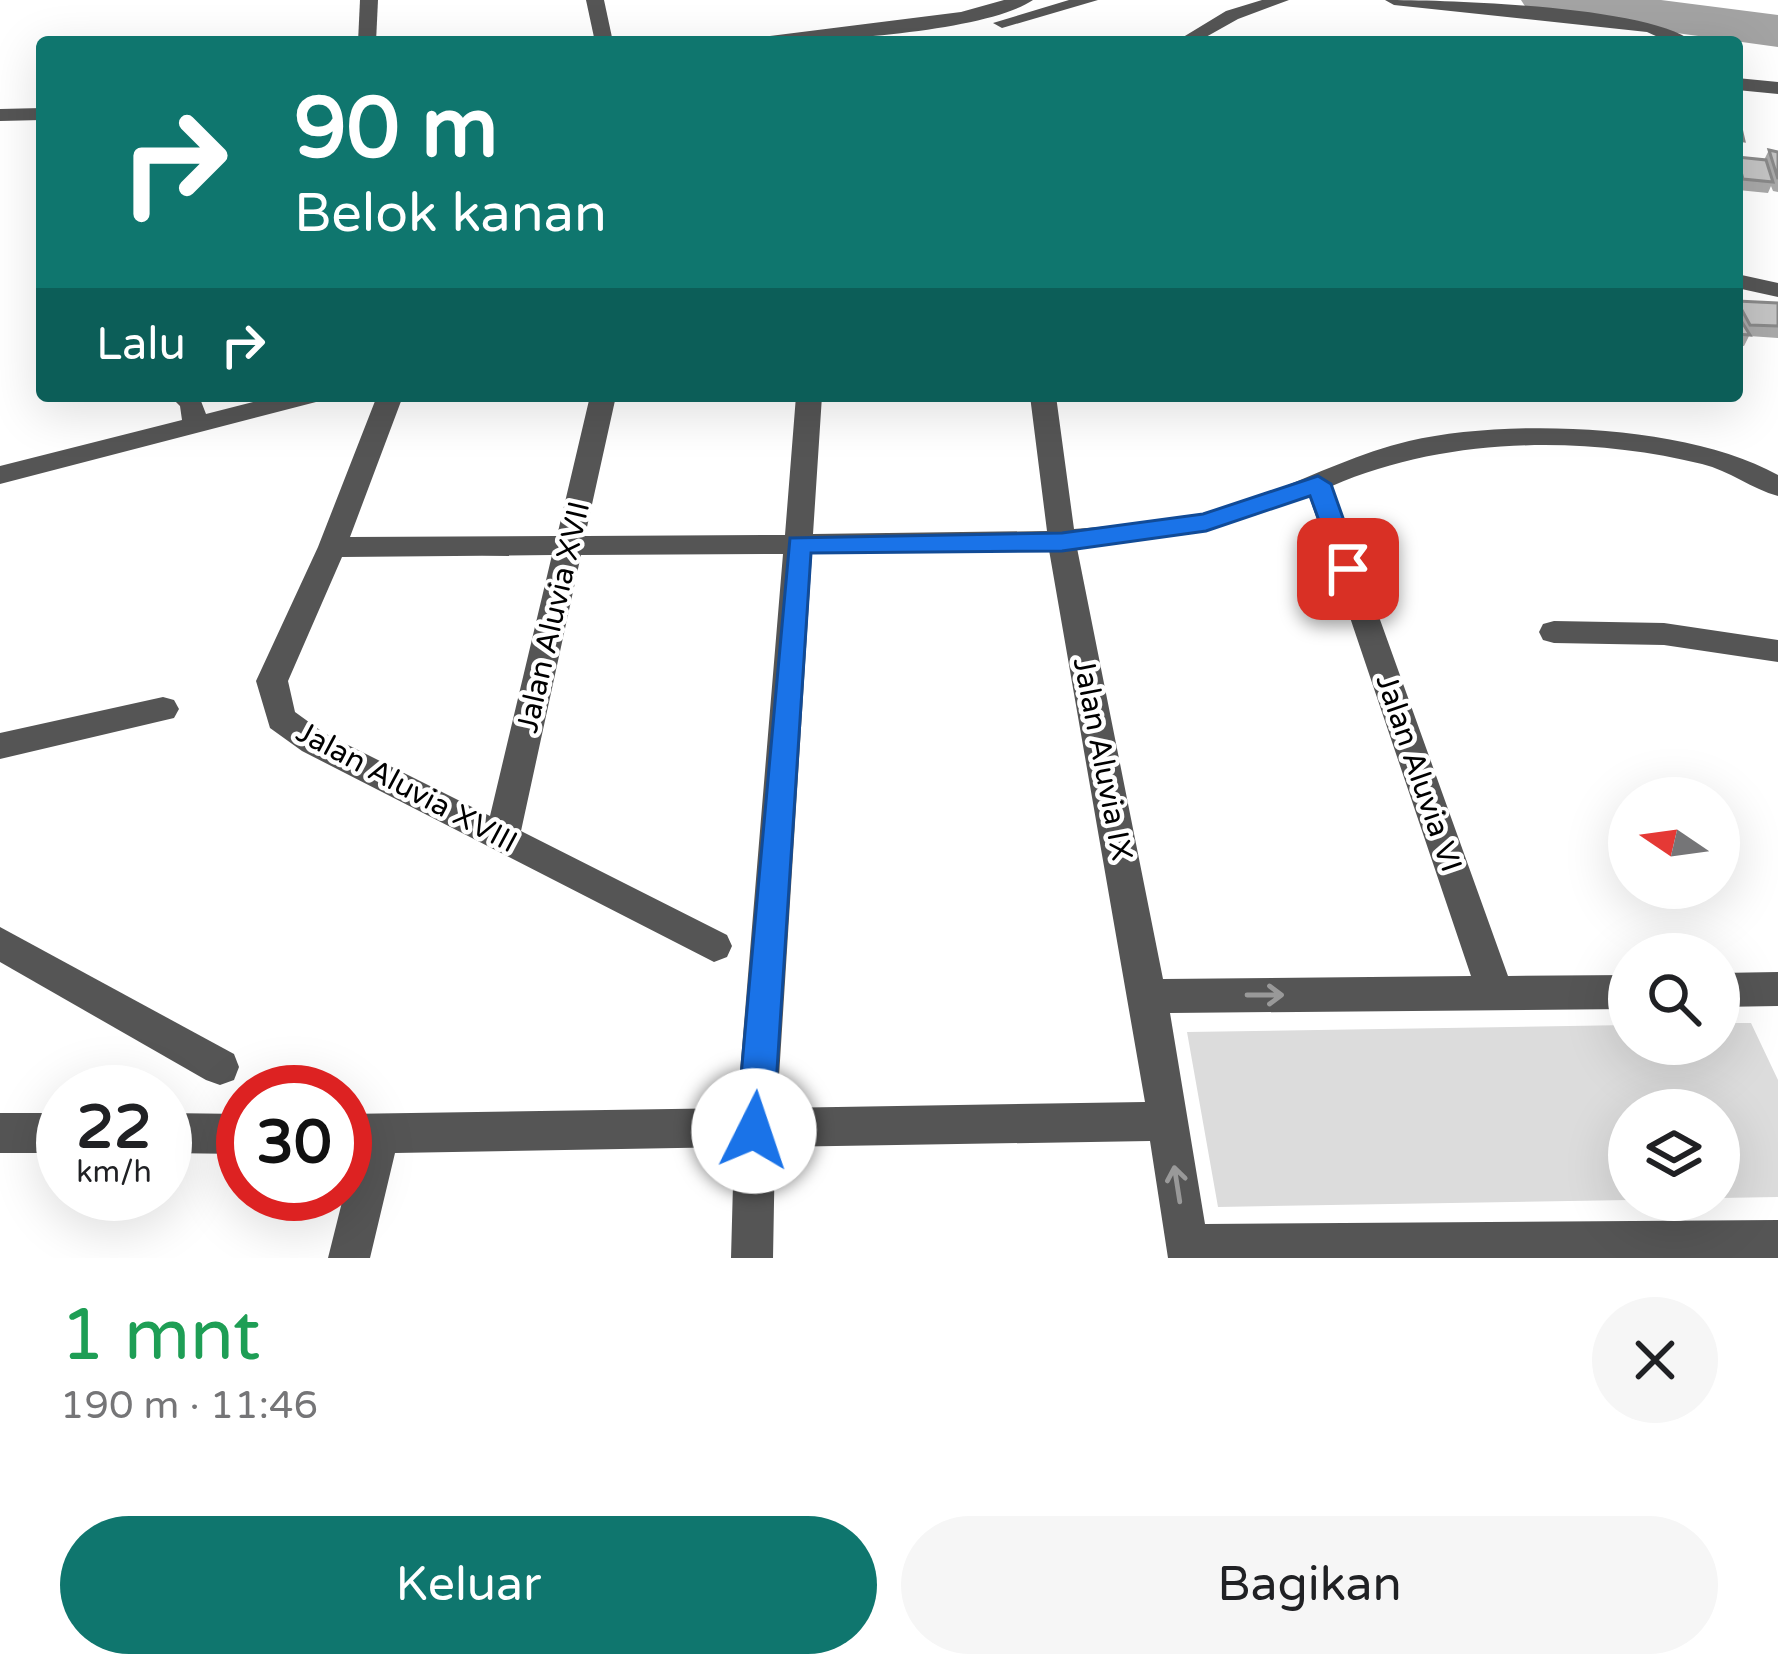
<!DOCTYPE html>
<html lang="id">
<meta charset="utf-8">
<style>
:root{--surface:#fff;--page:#f6f6f6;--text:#202124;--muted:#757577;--accent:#0f766e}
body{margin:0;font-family:"Varela Round",sans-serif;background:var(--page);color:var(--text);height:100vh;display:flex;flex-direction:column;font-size:45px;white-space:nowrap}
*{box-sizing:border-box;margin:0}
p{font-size:39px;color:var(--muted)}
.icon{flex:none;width:66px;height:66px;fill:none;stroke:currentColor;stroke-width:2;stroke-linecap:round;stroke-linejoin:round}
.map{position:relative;height:1258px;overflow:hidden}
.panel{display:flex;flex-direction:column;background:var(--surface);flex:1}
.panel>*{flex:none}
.hud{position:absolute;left:36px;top:36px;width:1707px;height:366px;border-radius:12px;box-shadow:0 12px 48px #0002;background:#0f766e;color:#fff;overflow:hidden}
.needle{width:78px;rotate:283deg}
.tools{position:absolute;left:1608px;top:777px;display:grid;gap:24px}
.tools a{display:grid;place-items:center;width:132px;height:132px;border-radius:50%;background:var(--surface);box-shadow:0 12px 48px #0002;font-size:60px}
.speed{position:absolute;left:36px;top:1065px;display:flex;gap:24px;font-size:60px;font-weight:700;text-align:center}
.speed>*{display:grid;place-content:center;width:156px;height:156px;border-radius:50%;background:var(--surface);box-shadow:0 12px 48px #0002;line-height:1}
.speed small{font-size:30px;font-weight:400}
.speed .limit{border:18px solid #d22;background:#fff;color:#111}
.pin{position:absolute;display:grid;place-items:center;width:102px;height:102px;color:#fff;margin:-51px;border-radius:24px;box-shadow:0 6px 18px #0006}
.me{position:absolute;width:132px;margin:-66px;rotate:4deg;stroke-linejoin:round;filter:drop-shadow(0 0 9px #0008)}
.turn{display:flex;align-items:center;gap:42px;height:252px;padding:0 60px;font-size:54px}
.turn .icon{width:156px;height:156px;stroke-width:2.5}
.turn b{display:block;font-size:84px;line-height:102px}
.then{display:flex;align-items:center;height:114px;padding:0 60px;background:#0003;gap:24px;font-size:45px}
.round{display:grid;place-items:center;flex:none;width:126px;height:126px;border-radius:63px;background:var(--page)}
.head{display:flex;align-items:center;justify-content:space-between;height:204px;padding:0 60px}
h1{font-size:72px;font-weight:600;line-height:90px;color:#1e9e55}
.primary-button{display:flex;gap:24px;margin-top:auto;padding:24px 60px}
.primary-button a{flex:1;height:138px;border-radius:72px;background:var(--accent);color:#fff;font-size:48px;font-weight:600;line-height:138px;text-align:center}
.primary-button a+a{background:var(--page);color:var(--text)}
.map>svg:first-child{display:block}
</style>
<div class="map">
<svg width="1778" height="1258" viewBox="0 0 1778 1258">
<rect width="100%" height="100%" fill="#fff"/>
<polygon fill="#dcdcdc" points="1719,1023 1751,1023 1778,1080 1778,1197 1719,1198 1719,1110 1629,1110 1629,1200 1218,1207 1187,1032 1629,1025 1629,1044 1719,1044"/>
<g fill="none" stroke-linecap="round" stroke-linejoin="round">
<polygon fill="#a3a3a3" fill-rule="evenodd" points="1521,0 1661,0 1778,15 1778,47 1546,15 1528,11"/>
<g fill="#555" fill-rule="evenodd">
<polygon points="360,0 378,0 376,42 358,42"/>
<polygon points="586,0 604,0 613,42 595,42"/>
<path d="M1004,0H1033C984,33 816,42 753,42L762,37L961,12Z"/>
<polygon points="1069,0 1098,0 1002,28 993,23"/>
<polygon points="1262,0 1289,0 1238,19 1197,42 1175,42 1226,11"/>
<path d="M1385,0C1448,0 1649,6 1693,42H1669L1647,32L1394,5Z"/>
<polygon points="1737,78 1778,82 1778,94 1737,90"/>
<polygon points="42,108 42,120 0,121 0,109"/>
<polygon points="1737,274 1778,283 1778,297 1737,288"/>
<polygon points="170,396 199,396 206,414 276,396 320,396 316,402 0,484 0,466 182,420 180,406"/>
<path d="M377,396H403L350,537L557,536L590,396H616L585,536L785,535L796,396H822L813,534L1047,531L1030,396H1056L1074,529C1125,525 1179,522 1228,507C1290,488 1346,456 1409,441C1509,418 1688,424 1778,475V496C1752,489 1730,471 1702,464C1583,435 1445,437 1332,486L1508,976L1629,975V1009L1170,1013L1205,1224L1778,1220V1258H1168L1150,1141L775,1147L773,1258H731L734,1147L395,1153L370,1258H328L354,1154H345V1114L737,1108L783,554L581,555L521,831L727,935L732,946L727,957L714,962L302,751L270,728L256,681L318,547ZM1309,496L1471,976L1163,979L1077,548L1202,532ZM1049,550L1145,1102L777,1108L812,554ZM552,555L490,816L324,733L295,712L288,681L342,557Z"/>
<polygon points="1554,621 1664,623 1778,640 1778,662 1664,645 1554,643 1543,640 1539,632 1543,624"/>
<polygon points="163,697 174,700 179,709 174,718 0,759 0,733"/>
<polygon points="0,927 234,1054 239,1067 234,1080 220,1085 206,1080 0,962"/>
<polygon points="1778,972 1778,1006 1719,1007 1719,973"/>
<rect x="0" y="1113" width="63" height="40"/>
<polygon points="165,1113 243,1114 243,1154 165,1153"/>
</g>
</g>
<g fill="#a9a9a9">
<polygon points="1769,150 1778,152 1778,192 1773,191 1771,186 1768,193 1738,190 1737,157 1764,160"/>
<polygon points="1737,301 1778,303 1778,338 1749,336 1744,346 1737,346"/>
</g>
<g fill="#c4c4c4" stroke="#898989" stroke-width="3">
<polygon points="1737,127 1741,128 1744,141 1737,140"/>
<polygon points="1769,150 1778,152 1778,179"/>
<polygon points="1737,157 1766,160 1773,182 1743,179"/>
<polygon points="1737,301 1778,303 1778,326 1750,325"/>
<polygon points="1737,314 1750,335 1737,334"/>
</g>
<defs><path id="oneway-shaft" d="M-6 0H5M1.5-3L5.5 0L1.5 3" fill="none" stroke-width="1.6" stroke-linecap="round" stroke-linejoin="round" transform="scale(3)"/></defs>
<g stroke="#999">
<use href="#oneway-shaft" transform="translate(1265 995)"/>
<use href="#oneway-shaft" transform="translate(1177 1184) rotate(-99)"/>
</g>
<polygon fill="#1a73e8" stroke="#114b97" stroke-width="3" points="1318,476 1331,484 1361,569 1357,575 1339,575 1310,496 1206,531 1062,551 811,553 773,1131 767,1143 754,1149 742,1143 736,1131 790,538 1062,533 1203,514"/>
<g text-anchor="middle" stroke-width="9" stroke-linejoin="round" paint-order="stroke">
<g font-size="30" fill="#000" stroke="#fff">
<text transform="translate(553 617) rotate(-77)" y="10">Jalan Aluvia XVII</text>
<text transform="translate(1103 759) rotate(79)" y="10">Jalan Aluvia IX</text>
<text transform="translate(1419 773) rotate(71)" y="10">Jalan Aluvia VI</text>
<text transform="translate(407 787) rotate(28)" y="10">Jalan Aluvia XVIII</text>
</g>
</g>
</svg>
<div class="tools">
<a><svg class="needle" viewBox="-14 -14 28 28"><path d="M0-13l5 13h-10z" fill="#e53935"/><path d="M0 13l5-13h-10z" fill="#757577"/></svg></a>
<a><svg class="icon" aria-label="search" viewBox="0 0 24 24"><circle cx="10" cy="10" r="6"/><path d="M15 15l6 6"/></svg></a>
<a><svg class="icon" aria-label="layers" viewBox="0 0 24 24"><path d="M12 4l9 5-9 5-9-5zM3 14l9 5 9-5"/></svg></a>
</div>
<div class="speed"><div>22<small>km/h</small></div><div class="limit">30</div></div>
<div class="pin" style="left:1348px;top:569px;background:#d93025"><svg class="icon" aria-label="arrive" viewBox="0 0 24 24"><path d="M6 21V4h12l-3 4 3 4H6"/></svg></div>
<svg class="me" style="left:754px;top:1131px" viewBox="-20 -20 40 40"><circle r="19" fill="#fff"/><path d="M0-13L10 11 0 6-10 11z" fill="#1a73e8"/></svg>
<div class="hud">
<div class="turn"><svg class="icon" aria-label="right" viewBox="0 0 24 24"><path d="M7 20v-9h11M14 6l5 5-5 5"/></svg><div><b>90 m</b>Belok kanan</div></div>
<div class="then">Lalu<svg class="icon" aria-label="right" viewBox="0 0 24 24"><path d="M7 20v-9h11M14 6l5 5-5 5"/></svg></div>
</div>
</div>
<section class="panel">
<div class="head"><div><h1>1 mnt</h1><p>190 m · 11:46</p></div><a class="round"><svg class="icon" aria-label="close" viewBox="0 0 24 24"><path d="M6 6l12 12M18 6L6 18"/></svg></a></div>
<div class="primary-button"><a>Keluar</a><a>Bagikan</a></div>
</section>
